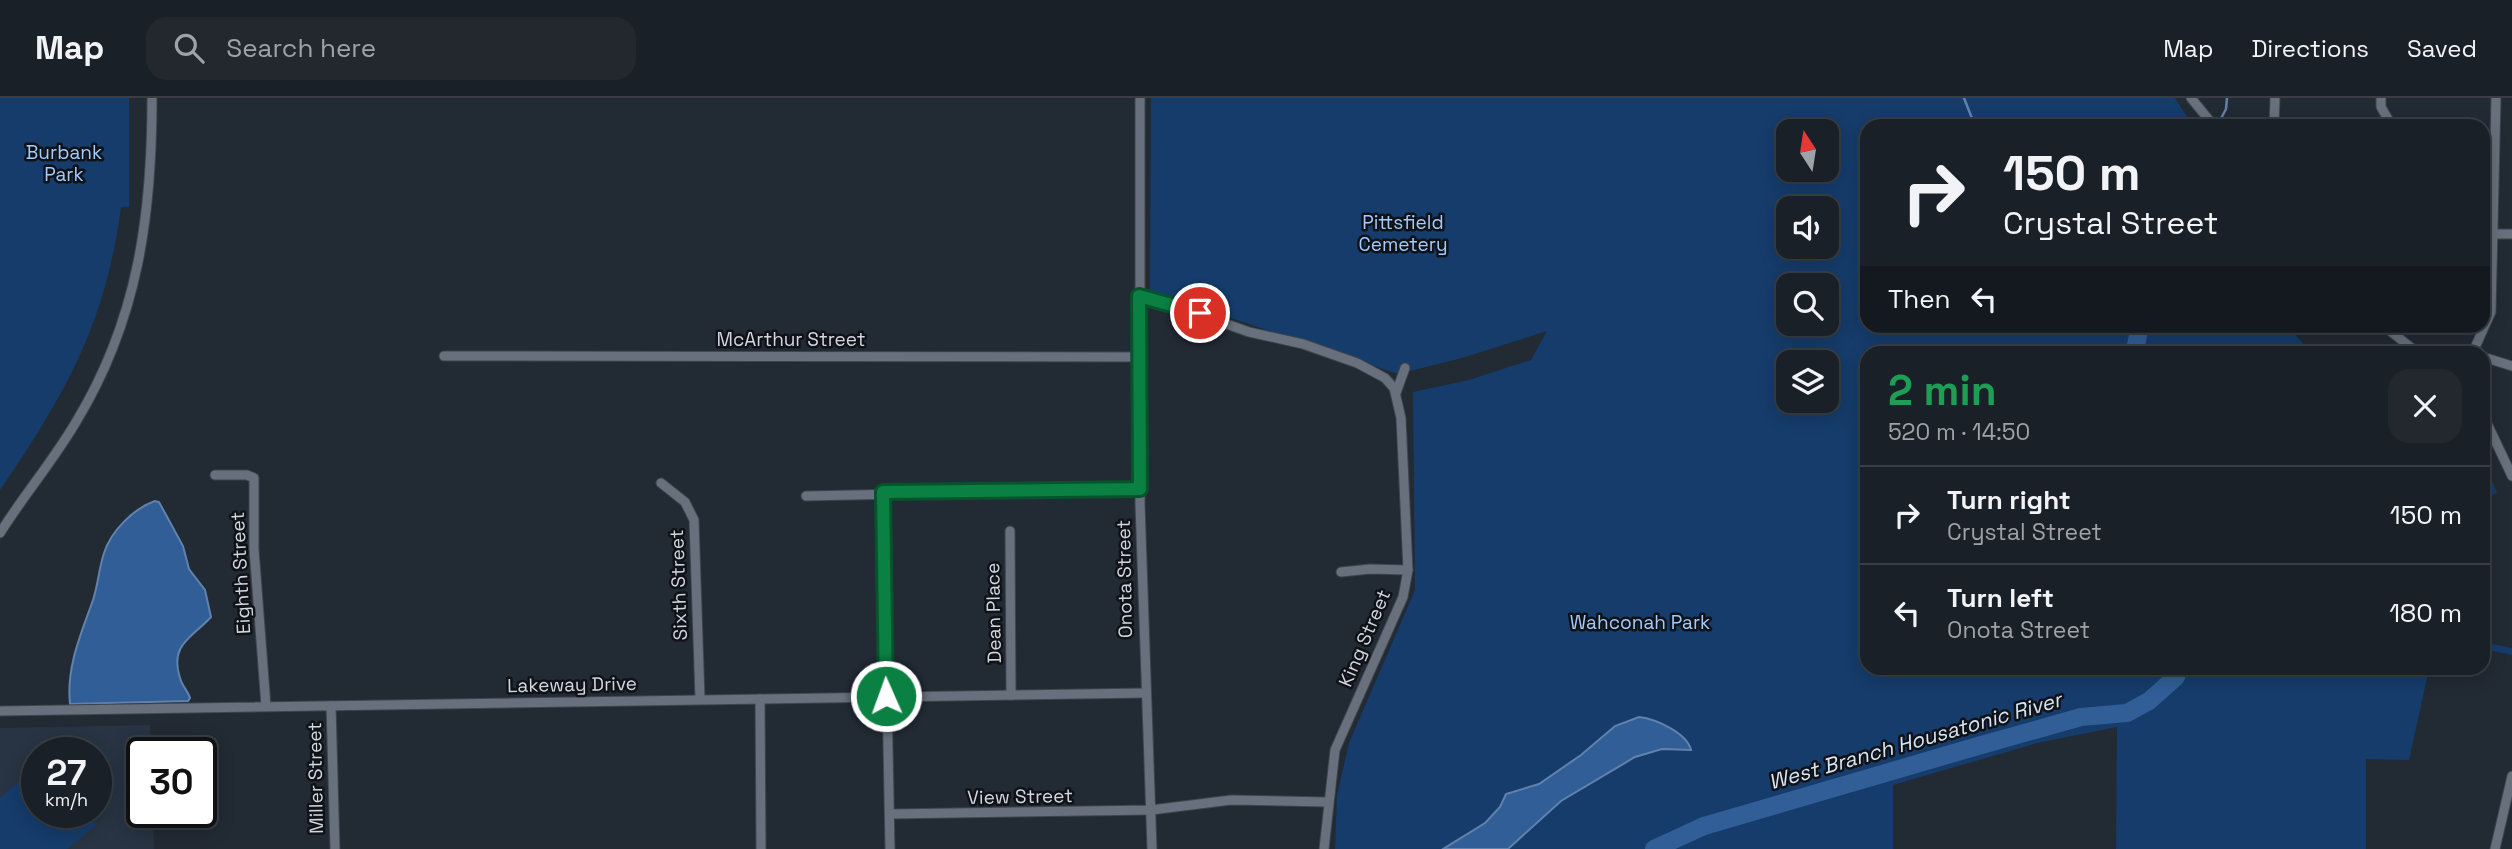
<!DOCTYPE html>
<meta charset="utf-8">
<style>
:root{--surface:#1a2027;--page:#23282f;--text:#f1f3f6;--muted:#9fa3a7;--line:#383e44}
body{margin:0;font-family:"Space Grotesk",sans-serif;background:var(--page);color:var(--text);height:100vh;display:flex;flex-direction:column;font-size:26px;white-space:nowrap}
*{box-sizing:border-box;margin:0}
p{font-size:23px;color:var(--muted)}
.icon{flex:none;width:38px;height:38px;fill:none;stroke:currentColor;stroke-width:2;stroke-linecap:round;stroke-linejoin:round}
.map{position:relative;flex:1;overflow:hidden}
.drawer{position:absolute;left:1860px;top:248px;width:630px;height:329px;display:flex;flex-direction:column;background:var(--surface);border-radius:21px;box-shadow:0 4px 18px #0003,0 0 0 2px var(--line)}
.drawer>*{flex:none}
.hud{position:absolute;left:1860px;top:21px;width:630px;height:214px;border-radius:21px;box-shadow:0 4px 18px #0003,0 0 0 2px var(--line);background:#1a2027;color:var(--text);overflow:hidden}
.needle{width:46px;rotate:348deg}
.buttons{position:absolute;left:1776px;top:21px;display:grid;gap:14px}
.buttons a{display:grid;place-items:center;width:63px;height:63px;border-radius:14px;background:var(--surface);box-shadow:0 4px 18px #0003,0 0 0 2px var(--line);font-size:35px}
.speed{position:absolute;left:21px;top:639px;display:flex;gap:14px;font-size:35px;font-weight:700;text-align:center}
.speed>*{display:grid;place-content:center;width:91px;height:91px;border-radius:50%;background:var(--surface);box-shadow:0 4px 18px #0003,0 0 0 2px var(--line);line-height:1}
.speed small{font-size:18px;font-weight:400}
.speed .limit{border:4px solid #111;border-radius:10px;background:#fff;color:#111}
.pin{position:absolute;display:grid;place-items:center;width:60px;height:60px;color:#fff;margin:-30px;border:4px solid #fff;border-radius:50%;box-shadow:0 2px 7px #0007}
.me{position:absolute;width:77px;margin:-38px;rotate:358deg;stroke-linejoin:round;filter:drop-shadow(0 0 5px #0008)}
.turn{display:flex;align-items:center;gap:24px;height:147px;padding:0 28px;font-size:32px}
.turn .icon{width:91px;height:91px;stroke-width:2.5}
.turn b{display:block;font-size:49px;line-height:60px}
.then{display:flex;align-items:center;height:66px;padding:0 28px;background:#0003;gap:14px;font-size:26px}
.round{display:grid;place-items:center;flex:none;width:74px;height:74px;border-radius:21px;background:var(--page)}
.headline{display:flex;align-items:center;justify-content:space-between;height:119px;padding:0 28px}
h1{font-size:42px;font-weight:800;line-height:52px;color:#1e9e55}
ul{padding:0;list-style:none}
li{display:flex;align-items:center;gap:21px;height:98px;padding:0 28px;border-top:2px solid var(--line)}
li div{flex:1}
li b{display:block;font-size:26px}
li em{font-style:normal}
header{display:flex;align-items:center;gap:42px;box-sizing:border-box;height:98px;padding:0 35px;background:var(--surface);border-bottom:2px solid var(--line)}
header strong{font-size:33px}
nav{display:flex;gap:38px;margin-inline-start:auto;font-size:24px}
.search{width:490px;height:63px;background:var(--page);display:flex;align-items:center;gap:18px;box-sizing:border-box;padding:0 24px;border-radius:21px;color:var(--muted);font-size:26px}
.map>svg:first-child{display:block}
</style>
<header>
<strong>Map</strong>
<div class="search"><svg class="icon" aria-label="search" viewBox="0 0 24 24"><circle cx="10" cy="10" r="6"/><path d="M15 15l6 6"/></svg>Search here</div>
<nav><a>Map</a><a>Directions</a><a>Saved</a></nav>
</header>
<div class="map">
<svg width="2512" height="751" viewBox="0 0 2512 751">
<rect width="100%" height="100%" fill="#222a34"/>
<path fill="#283443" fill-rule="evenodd" d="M150,627L151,654H142V714H153L154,751H0V630ZM37,654H96V714H37Z"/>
<g fill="#163c6b" fill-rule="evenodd">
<path d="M0,0H129V109H121C106,225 65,297 0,392Z"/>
<path d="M1151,0H2175L2193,28H1867V228H2288L2311,255L1867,256V570L2429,571L2409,662L2366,661V751H2116L2117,629L2037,645L1893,687V751H1335L1337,697L1349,645L1415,492L1413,294L1469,282L1531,262L1547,233L1462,260L1398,276L1150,193ZM1788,33H1827V72H1788ZM1788,110H1827V149H1788ZM1788,187H1827V226H1788ZM1788,264H1827V303H1788Z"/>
<polygon points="2483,361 2497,395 2483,401"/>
<polygon points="2483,544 2512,550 2512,557 2483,551"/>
<polygon points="37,668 37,714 87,714 97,726 67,751 0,751 0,700"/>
</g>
<g fill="#315e97" stroke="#6182ac" stroke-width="2">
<path d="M155,403L159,404L183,448L189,471L205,492L211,519C193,539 169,546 180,580C182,588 188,593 190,600L188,603L70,606C66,569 81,536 93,502C98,487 99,470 104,455C111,433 134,410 155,403Z"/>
<path d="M1639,619C1656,621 1687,635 1691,652L1662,651L1635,659L1561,703L1508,751H1443L1485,725L1500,709L1506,696L1539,686L1581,657L1615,628Z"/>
</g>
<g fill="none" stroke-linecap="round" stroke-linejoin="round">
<g stroke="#6182ac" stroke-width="2.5">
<polyline points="1964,0 1975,28"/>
<polyline points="2217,28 2226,11 2227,0"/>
</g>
<g stroke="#315e97" stroke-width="18">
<polyline points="2134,256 2140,228"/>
<polyline points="1654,751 1704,728 1978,648 2081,619 2127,615 2149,603 2176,579 2179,570"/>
</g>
<defs>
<g id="minor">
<polyline points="1140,0 1140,406 1152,751"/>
<polyline points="2191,0 2214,28"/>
<polyline points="2381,0 2381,9 2392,28"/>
<polyline points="2274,28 2275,0"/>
<polyline points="2483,136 2512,136"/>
<polyline points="1139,198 1159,202 1249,234 1303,246 1357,265 1385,280 1394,290 1401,320 1408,472 1403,499 1335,652 1324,751"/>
<polyline points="2384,228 2419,256"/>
<polyline points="2472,256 2491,214 2496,0"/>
<polyline points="444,258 1139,259"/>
<polyline points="2483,259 2512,268"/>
<polyline points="1396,295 1405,270"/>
<polyline points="2483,317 2512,378"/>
<polyline points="215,377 247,377 254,380 254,451 266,608"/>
<polyline points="661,385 685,404 694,422 700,601"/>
<polyline points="883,394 890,751"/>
<polyline points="806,398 1140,391"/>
<polyline points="1010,433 1011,597"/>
<path d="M0,435C24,397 53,363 76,324C138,222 152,117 152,0"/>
<polyline points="1341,474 1370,471 1408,472"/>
<polyline points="760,601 761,751"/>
<polyline points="331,608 335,751"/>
<polyline points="0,613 1146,595"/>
<polyline points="890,716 1151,712 1231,702 1327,704"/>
<polyline points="2495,751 2512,678"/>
</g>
</defs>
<use href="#minor" stroke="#3e454e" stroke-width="11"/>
<use href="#minor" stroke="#67707c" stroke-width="9"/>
</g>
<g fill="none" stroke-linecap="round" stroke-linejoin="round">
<defs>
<polyline id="route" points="886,598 883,394 1140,391 1139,198 1200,215"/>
</defs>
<use href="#route" stroke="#07532c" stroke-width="18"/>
<use href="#route" stroke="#0b8043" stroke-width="12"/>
</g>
<g text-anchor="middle" stroke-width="5" stroke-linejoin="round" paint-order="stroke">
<g font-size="19" fill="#a5cafc" stroke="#0f1217">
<text x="64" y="61">Burbank<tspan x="64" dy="22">Park</tspan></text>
<text x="1403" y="131">Pittsfield<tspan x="1403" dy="22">Cemetery</tspan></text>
<text x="1640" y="531">Wahconah Park</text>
</g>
<g font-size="19" fill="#d1d7de" stroke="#0f1217">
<text x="791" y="248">McArthur Street</text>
<text transform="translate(240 475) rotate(-93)" y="7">Eighth Street</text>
<text transform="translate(1124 481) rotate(-91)" y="7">Onota Street</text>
<text transform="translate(678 487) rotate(-92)" y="7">Sixth Street</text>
<text transform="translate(993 515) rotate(-91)" y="7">Dean Place</text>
<text transform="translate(1364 540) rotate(-67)" y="7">King Street</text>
<text transform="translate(572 586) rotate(-1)" y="7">Lakeway Drive</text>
<text transform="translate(315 680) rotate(-91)" y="7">Miller Street</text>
<text transform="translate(1020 698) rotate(-1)" y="7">View Street</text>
</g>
<g font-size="21" font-style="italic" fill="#d8e5f5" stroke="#0f1217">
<text transform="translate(1915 643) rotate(-16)" y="7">West Branch Housatonic River</text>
</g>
</g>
</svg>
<div class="buttons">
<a><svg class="needle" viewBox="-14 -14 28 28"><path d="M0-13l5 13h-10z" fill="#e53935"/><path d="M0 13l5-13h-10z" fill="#9fa3a7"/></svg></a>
<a><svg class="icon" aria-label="sound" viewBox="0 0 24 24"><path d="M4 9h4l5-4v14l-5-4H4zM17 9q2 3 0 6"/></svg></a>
<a><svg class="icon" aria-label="search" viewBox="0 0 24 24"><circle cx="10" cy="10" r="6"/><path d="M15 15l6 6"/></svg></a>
<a><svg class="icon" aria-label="layers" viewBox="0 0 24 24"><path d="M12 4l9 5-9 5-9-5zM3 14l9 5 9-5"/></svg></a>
</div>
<div class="speed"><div>27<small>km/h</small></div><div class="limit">30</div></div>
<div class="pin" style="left:1200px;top:215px;background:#d93025"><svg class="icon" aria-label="arrive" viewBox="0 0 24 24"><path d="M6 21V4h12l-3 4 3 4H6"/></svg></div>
<svg class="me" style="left:886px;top:598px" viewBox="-20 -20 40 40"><circle r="17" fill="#0b8043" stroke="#fff" stroke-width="3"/><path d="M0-11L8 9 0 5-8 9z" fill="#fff"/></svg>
<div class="hud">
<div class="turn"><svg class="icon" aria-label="right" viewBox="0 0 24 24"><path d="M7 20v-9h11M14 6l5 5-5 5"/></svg><div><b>150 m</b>Crystal Street</div></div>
<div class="then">Then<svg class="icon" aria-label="left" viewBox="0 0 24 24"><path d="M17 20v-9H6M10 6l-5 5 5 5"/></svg></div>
</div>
<section class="drawer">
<div class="headline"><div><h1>2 min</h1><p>520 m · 14:50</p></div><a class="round"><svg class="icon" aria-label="close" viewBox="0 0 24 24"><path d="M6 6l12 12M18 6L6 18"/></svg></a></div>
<ul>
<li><svg class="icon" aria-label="right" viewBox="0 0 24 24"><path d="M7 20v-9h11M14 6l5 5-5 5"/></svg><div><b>Turn right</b><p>Crystal Street</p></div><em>150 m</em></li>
<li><svg class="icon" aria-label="left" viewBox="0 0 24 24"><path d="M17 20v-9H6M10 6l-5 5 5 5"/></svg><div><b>Turn left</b><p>Onota Street</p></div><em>180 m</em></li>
</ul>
</section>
</div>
